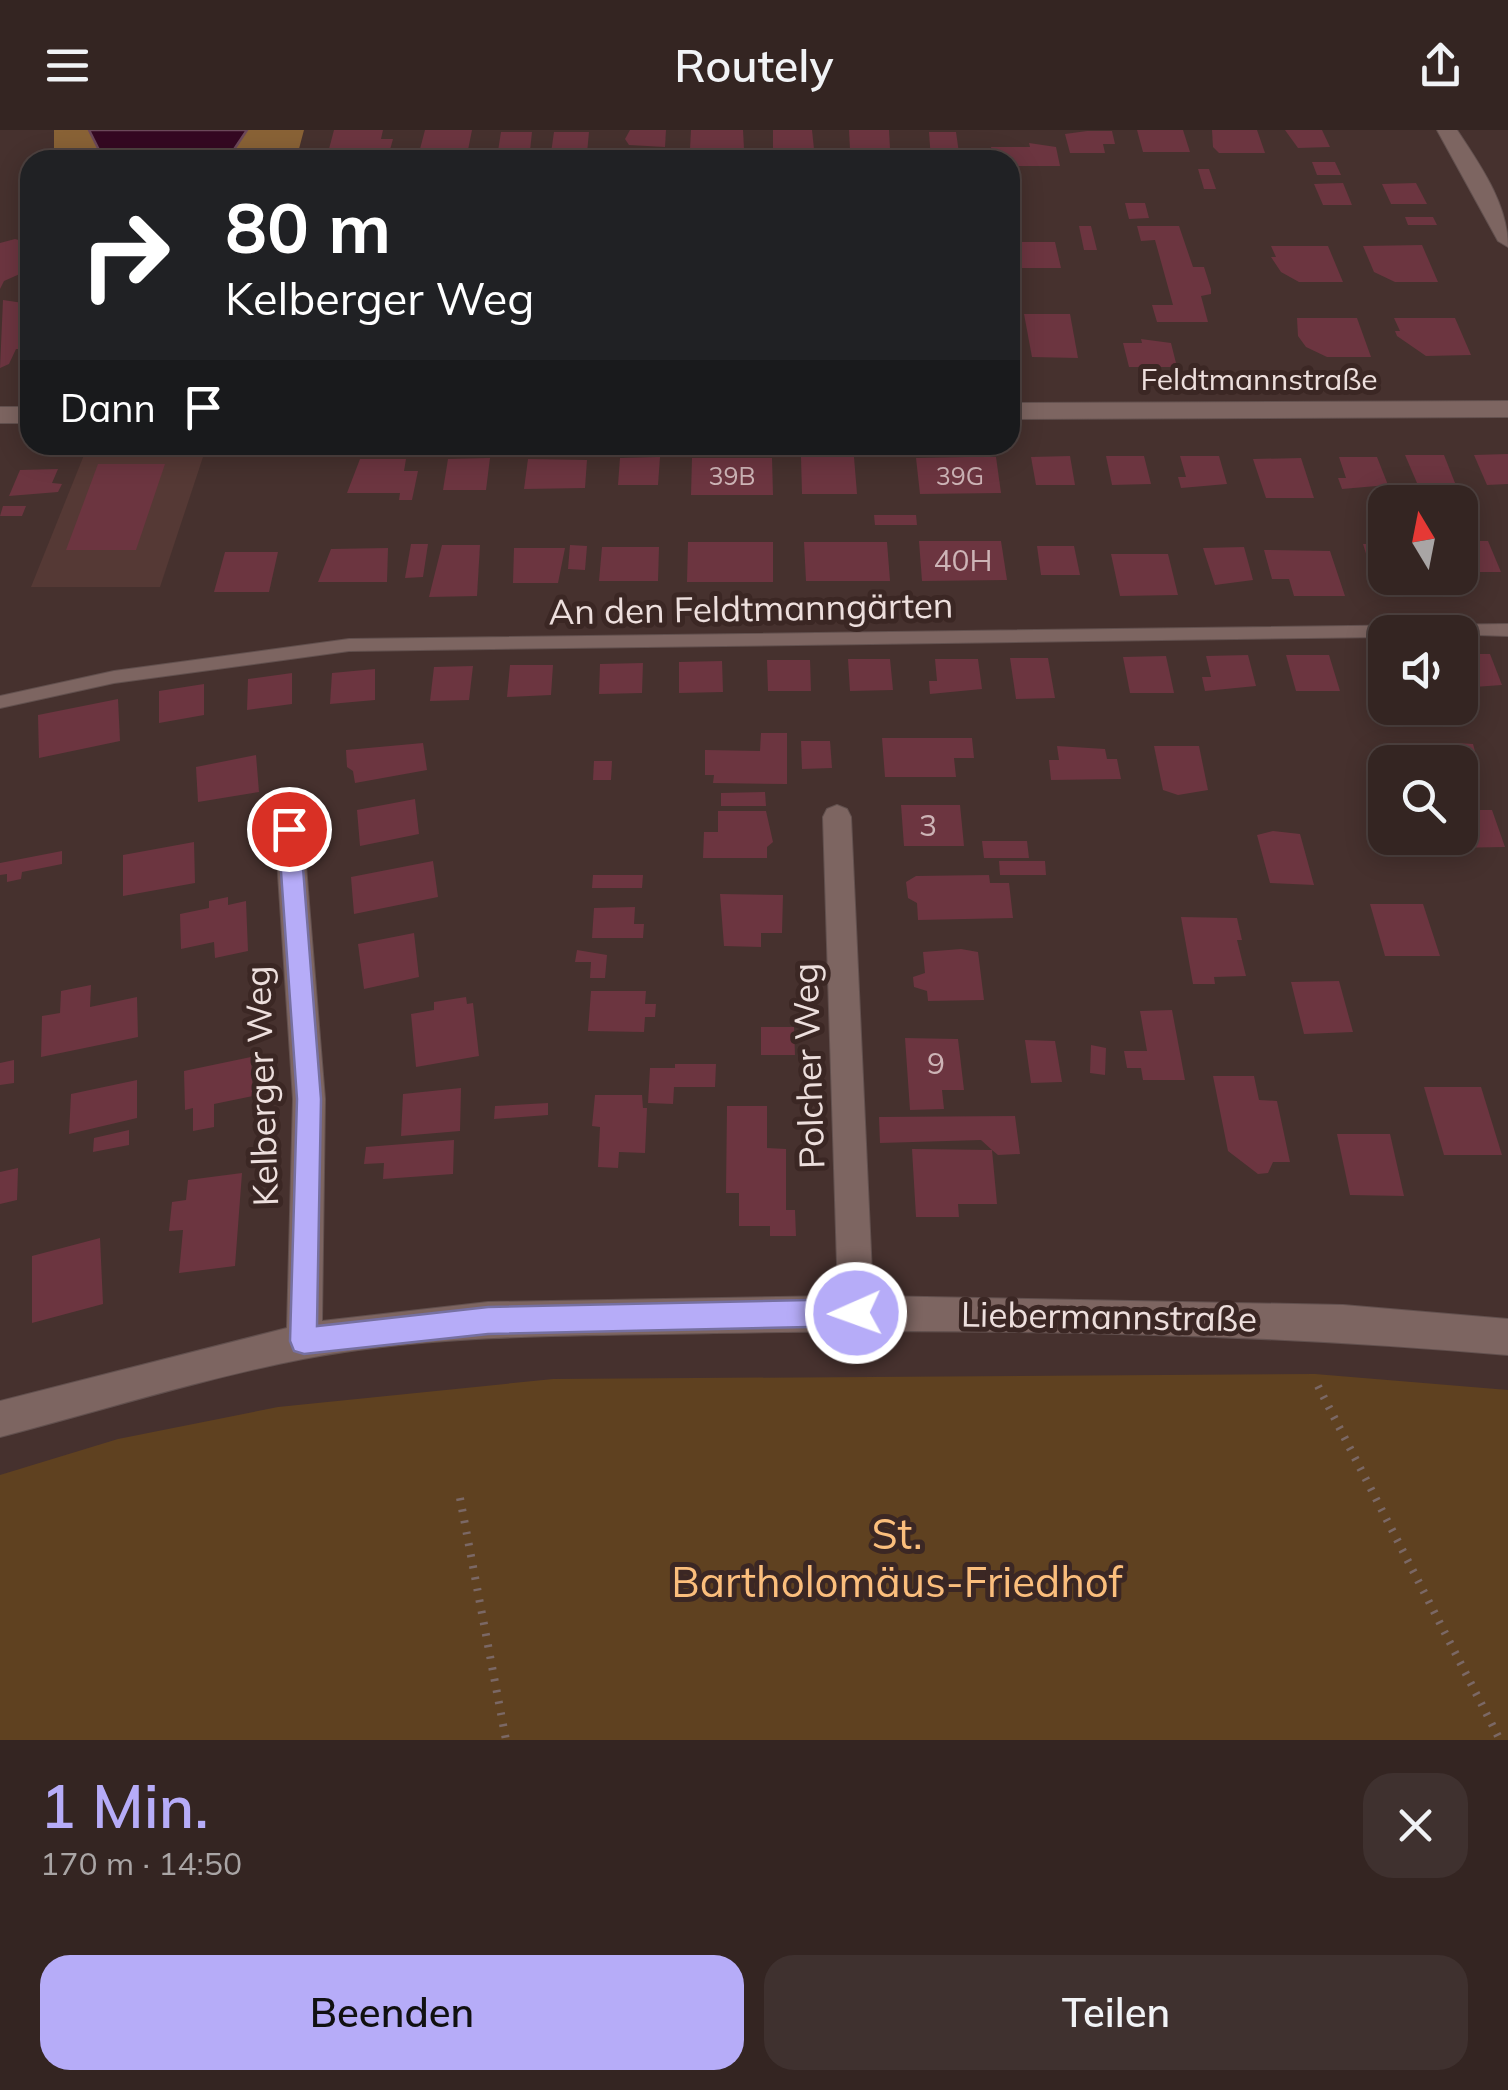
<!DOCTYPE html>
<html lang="de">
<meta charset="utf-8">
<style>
:root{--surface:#342522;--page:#3f312f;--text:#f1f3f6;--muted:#a9a5a5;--line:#4e4240;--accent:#b6acf8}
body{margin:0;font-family:Mulish,sans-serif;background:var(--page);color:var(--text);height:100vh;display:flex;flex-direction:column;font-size:38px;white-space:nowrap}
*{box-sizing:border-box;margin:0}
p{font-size:32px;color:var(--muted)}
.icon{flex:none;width:55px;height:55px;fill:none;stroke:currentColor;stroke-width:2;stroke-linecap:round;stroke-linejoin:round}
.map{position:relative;height:1610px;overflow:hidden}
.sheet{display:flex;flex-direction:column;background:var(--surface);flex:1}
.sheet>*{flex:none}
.top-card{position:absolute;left:20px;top:20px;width:1000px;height:305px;border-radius:30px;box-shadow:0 5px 25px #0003,0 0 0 2px var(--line);background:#202124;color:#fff;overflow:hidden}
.needle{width:65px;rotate:350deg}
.buttons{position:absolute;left:1368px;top:355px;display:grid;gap:20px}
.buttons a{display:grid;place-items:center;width:110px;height:110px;border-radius:20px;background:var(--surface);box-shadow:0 5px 25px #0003,0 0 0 2px var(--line);font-size:50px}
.pin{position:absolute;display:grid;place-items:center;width:85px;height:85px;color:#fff;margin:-42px;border:5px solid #fff;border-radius:50%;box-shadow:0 2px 10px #0007}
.me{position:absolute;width:110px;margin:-55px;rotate:268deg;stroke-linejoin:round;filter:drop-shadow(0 0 8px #0008)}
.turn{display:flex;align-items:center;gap:35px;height:210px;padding:0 40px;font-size:45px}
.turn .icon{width:130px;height:130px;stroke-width:2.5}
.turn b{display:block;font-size:70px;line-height:85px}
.then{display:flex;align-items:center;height:95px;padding:0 40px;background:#0003;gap:20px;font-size:38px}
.round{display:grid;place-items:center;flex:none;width:105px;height:105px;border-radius:30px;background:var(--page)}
.overview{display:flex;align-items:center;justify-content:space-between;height:170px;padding:0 40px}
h1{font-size:60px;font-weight:600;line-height:75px;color:var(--accent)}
.primary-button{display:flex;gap:20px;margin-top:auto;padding:20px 40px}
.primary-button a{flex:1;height:115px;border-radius:30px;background:var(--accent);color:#111;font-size:40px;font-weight:600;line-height:115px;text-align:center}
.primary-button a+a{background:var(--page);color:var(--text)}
header{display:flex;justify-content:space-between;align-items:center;height:130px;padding:0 40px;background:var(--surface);font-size:45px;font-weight:600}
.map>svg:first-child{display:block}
</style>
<header><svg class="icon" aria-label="menu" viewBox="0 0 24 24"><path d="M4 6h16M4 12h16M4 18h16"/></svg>Routely<svg class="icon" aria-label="share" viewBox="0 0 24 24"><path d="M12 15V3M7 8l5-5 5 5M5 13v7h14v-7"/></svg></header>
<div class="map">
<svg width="1508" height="1610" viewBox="0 0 1508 1610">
<rect width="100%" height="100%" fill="#46312e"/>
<polygon fill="#553935" points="88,315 207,315 160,457 31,457"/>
<polygon fill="#5f4120" points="1315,1244 1508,1260 1508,1610 0,1610 0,1345 118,1309 278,1277 553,1249"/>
<polygon fill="#896236" points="54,0 89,0 105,30 233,21 247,0 304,0 296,30 54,30"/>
<polygon fill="#350822" stroke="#6c485a" stroke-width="2.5" points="89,0 247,0 233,21 104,30"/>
<g fill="#6c3540">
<polygon points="334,0 383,0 381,9 393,9 388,27 374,28 376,19 329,19"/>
<polygon points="425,0 472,0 466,30 432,30 435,19 420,19"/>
<polygon points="630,0 666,0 665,17 629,15 625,9"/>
<polygon points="691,0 743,0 744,19 690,19"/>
<polygon points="773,0 812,0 814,19 773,19"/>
<polygon points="849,0 889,0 890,19 850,19"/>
<polygon points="1137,0 1183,0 1190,22 1143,22"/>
<polygon points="1212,0 1257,0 1265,23 1219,23 1213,17"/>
<polygon points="1285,0 1322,0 1330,17 1298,18"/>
<polygon points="1087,1 1112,1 1115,14 1103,14 1105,23 1070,23 1065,4"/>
<polygon points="501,2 532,2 530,21 498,21"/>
<polygon points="554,2 589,2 587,23 551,23"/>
<polygon points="929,2 956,2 960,30 931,30"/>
<polygon points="1029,13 1056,17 1060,36 1010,36 1010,30 993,30 991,17 1030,17"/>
<polygon points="1312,32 1335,32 1341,45 1317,45"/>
<polygon points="1198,39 1209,39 1216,59 1204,59"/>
<polygon points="1343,53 1352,75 1323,75 1314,54"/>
<polygon points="1416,53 1427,74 1391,74 1382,54"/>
<polygon points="1125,73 1145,73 1149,88 1129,89"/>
<polygon points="1405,87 1433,87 1437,95 1408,95"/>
<polygon points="1079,96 1091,96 1097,120 1084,120"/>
<polygon points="1137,96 1179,96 1193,137 1204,137 1211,159 1211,164 1201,166 1208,192 1157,192 1152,175 1173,175 1155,110 1141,111"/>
<polygon points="15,109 30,113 26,121 30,127 23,127 19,136 25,136 22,143 4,151 0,159 0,113"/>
<polygon points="1013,112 1055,112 1061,138 1018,138"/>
<polygon points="1422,115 1438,152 1395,152 1374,142 1363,116"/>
<polygon points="1271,116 1328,116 1343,152 1299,152 1281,142 1271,127 1276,127"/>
<polygon points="3,170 30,174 30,192 21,207 27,207 22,219 16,219 9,234 0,238"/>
<polygon points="1024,184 1070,184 1078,228 1032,227"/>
<polygon points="1297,188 1357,188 1371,227 1327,227 1306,217 1298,206"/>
<polygon points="1394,188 1455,188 1471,225 1426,226 1397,206 1395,201 1400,201"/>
<polygon points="1141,209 1171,213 1177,237 1129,237 1123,213 1142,213"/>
<polygon points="1508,324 1508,354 1487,355 1474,325"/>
<polygon points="1405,325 1444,325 1455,353 1417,353"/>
<polygon points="1070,326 1075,355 1036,355 1031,327"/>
<polygon points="1106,326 1144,326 1151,354 1112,355"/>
<polygon points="1180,326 1219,326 1227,354 1181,358 1178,347 1186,347"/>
<polygon points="660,327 658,355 618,355 620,328"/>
<polygon points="801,327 854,327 857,364 802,364"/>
<polygon points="969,327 996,327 1001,363 920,364 916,328"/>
<polygon points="1339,327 1377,327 1388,355 1342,359 1338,348 1346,348"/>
<polygon points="490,328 486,360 443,360 448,329"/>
<polygon points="692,328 772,328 773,365 691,365"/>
<polygon points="1301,328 1314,368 1266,368 1253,329"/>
<polygon points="360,329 406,329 404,341 418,341 412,370 399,370 400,363 347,363"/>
<polygon points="528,329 587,330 585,358 524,359"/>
<polygon points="98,334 165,334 136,420 66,420"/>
<polygon points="58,339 52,353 62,354 58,362 9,366 20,340"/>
<polygon points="3,376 26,376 22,386 0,386"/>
<polygon points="874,385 916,385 917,395 875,395"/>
<polygon points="919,411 1001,411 1007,450 922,451"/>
<polygon points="1460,411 1488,411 1501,442 1460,442"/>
<polygon points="688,412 773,412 773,452 687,452"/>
<polygon points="804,412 887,412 890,451 806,451"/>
<polygon points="411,414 428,414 423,447 405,448"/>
<polygon points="1363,414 1385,414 1385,443 1372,443"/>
<polygon points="442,415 480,415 477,466 429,467"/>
<polygon points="570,415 587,416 585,440 568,439"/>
<polygon points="1037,416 1074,416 1080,445 1041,445"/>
<polygon points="602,417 659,417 658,451 599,451"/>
<polygon points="1244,417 1253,450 1215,455 1203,418"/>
<polygon points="388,418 387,452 318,452 331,419"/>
<polygon points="514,418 565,418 558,453 513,453"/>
<polygon points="1264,420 1330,421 1345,466 1294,466 1289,449 1272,449"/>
<polygon points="225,422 278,422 269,462 214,462"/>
<polygon points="1111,424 1168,424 1178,465 1120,466"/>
<polygon points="1460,524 1490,524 1502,555 1460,558"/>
<polygon points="1248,525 1256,556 1205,561 1202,547 1211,547 1206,526"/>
<polygon points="1286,525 1329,525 1340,561 1296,561"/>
<polygon points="1166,526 1174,563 1130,563 1123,527"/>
<polygon points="1010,528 1048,528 1055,568 1016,569"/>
<polygon points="848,529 890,529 893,560 850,561"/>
<polygon points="935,529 978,529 982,559 930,564 929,551 937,551"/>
<polygon points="767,530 810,530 811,561 768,561"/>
<polygon points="722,531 723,562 679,563 679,532"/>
<polygon points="643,533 642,563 599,564 600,534"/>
<polygon points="510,535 553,535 551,565 507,567"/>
<polygon points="473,536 469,570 430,571 434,537"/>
<polygon points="375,539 375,570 330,574 332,543"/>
<polygon points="292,543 292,574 247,580 248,549"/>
<polygon points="204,554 204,585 159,593 159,561"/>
<polygon points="118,569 120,611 39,628 38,585"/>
<polygon points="761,603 787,603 787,654 713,653 714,645 705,645 705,620 760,621"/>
<polygon points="882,608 972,608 974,628 954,628 956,647 885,647"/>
<polygon points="801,611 830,611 832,638 802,639"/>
<polygon points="423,613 427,640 355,653 353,641 347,637 346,620"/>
<polygon points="1456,613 1473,614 1480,639 1445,632 1442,621 1458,622"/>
<polygon points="1057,616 1105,619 1107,629 1117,629 1121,649 1051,650 1049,630 1059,630"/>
<polygon points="1154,616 1199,616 1208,660 1178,665 1163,660"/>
<polygon points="256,625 259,662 198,672 196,637"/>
<polygon points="594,631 612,631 611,650 593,650"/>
<polygon points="765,662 766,676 721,676 721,663"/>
<polygon points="415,669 419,704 360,716 357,680"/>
<polygon points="901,675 960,675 964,716 904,716"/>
<polygon points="1460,680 1492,680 1505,717 1450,718 1446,708 1460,708"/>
<polygon points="718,681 766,681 773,712 767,717 767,728 703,728 704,702 718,702"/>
<polygon points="1273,701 1300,704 1314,755 1270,753 1257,705"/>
<polygon points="982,711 1027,711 1029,728 984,728"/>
<polygon points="194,712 195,753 123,766 123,725"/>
<polygon points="62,721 62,734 22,742 21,749 7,752 7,744 0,745 0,733"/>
<polygon points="433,731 438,767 354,784 351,747"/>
<polygon points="999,731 1045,731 1046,745 1000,745"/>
<polygon points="593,745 643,745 642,758 592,758"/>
<polygon points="989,745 990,753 1009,753 1013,788 918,790 917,773 908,768 906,752 916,746"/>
<polygon points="720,764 783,765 782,803 761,803 761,817 724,816"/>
<polygon points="228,767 228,775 246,771 248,821 215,828 214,812 181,819 180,784 209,778 209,771"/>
<polygon points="1370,774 1423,774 1440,826 1385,826"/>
<polygon points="635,777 634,794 644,794 643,808 592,808 594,778"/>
<polygon points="1181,787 1237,788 1242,810 1237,810 1246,846 1214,847 1215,854 1193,854"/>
<polygon points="414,803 419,847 364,859 358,814"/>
<polygon points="961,819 978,822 984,870 928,871 927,861 914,857 913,847 925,843 923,822"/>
<polygon points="577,820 607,825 605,848 590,848 591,832 575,832"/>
<polygon points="1339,851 1353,902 1304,904 1291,852"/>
<polygon points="91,855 90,877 137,867 138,907 41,927 42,886 60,883 61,861"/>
<polygon points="591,861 646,861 645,874 656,874 655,887 645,887 644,902 588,901"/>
<polygon points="466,867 467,874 473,873 479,926 416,937 411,884 434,880 434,872"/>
<polygon points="1172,880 1185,950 1143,950 1141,938 1127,938 1124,921 1147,921 1140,881"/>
<polygon points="761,897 794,897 795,925 761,925"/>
<polygon points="905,908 958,909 964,960 942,960 944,979 910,980"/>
<polygon points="1025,910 1055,911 1062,952 1031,953"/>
<polygon points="1091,915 1106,918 1105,945 1090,943"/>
<polygon points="251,927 253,966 214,974 214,997 193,1001 193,978 185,980 184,941"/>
<polygon points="14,930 14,953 0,955 0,933"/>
<polygon points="675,934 716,934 715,957 674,957 673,974 648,973 650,938 675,938"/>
<polygon points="1213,946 1254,946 1259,970 1277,971 1290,1032 1273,1032 1268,1043 1258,1044 1228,1021"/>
<polygon points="137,950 137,988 69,1004 71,964"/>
<polygon points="1424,957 1481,957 1502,1025 1444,1025"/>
<polygon points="461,958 460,1001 401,1006 403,964"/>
<polygon points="595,965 642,965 643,978 647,978 645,1023 619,1022 618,1038 598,1037 600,997 592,996"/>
<polygon points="548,973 548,985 494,989 495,976"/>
<polygon points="727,976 767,976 767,1018 786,1019 786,1080 795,1080 796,1106 770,1106 770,1096 739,1096 739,1063 726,1063"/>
<polygon points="1015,986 1020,1024 998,1025 992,1020 997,1074 958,1074 959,1087 916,1087 912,1019 992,1020 981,1010 880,1013 879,987"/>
<polygon points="129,1000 129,1015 93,1022 94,1008"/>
<polygon points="1337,1004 1390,1004 1404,1066 1350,1065"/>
<polygon points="454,1010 453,1044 383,1049 384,1033 364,1034 366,1017"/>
<polygon points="18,1038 17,1070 0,1074 0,1042"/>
<polygon points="242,1043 235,1136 179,1143 183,1100 169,1101 172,1072 186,1070 188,1050"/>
<polygon points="100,1108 103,1174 32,1193 32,1126"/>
</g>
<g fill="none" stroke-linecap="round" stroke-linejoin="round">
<defs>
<polygon id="lane" points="1508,494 1508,506 1385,502 1385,507 349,521 114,553 0,578 0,566 114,541 349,509"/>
<g id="street">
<path d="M1437,0H1457C1480,35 1508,74 1508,117L1498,111Z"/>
<polygon points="1508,271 1508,287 1010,289 1010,273"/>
<rect x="0" y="277" width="30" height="16"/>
<path d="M837,675L847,679L851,687L873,1166L1343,1175L1508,1189V1225C1244,1202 979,1198 714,1203C578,1206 438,1203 303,1229C201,1249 100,1281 0,1307V1271L287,1198L293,969L275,699L279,691H299L303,699L325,969L322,1191L488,1172L838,1166L823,687L827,679Z"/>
</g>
</defs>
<use href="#lane" stroke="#62504e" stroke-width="2"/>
<use href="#street" stroke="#62504e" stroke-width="2"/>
<g stroke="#7b6865" stroke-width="8" stroke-dasharray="2.5 9" stroke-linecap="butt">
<polyline points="1318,1256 1500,1610"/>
<polyline points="460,1368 506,1610"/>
</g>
<use href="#lane" fill="#7d6561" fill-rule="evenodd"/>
<use href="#street" fill="#7d6561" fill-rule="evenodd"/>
</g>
<polygon fill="#b6acf8" stroke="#7670a1" stroke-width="2.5" points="289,690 300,699 321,969 317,1196 488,1177 856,1169 865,1173 869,1183 865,1192 856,1196 488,1204 304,1224 294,1221 290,1211 297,969 278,699"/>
<g text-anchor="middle" stroke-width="10" stroke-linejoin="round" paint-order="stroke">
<g font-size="25" fill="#cdb4b6">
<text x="732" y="355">39B</text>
<text x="960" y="355">39G</text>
</g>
<g font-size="30" fill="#eddfdd" stroke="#3b2724">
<text x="1259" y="260">Feldtmannstraße</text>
</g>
<g font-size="30" fill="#cdb4b6">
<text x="963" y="441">40H</text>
<text x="928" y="706">3</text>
<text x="936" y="944">9</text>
</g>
<g font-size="35" fill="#eddfdd" stroke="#3b2724">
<text transform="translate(751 479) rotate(-1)" y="12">An den Feldtmanngärten</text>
<text transform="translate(809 936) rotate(-92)" y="12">Polcher Weg</text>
<text transform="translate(262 956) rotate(-92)" y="12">Kelberger Weg</text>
<text transform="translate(1109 1187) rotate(1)" y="12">Liebermannstraße</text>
</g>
<g font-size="42" fill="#fbbe7c" stroke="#3b2724">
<text x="897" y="1419">St.<tspan x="897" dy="48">Bartholomäus-Friedhof</tspan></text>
</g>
</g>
</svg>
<div class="buttons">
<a><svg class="needle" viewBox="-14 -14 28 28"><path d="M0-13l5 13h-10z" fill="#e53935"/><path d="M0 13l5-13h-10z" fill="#a9a5a5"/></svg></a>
<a><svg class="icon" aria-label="sound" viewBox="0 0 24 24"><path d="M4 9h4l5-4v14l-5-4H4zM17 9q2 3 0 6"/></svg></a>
<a><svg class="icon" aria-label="search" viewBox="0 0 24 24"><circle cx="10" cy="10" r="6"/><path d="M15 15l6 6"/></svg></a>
</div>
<div class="pin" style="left:289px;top:699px;background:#d93025"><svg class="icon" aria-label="arrive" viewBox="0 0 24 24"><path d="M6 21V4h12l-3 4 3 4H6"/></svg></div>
<svg class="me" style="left:856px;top:1183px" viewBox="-20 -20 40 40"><circle r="17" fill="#b6acf8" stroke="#fff" stroke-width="3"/><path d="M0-11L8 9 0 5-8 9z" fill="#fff"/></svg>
<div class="top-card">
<div class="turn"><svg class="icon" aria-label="right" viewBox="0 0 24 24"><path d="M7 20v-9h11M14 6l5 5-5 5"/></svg><div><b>80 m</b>Kelberger Weg</div></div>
<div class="then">Dann<svg class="icon" aria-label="arrive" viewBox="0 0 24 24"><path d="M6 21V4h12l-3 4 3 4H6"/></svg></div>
</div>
</div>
<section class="sheet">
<div class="overview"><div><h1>1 Min.</h1><p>170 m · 14:50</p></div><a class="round"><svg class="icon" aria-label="close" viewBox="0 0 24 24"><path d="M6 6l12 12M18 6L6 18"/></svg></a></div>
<div class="primary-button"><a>Beenden</a><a>Teilen</a></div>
</section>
